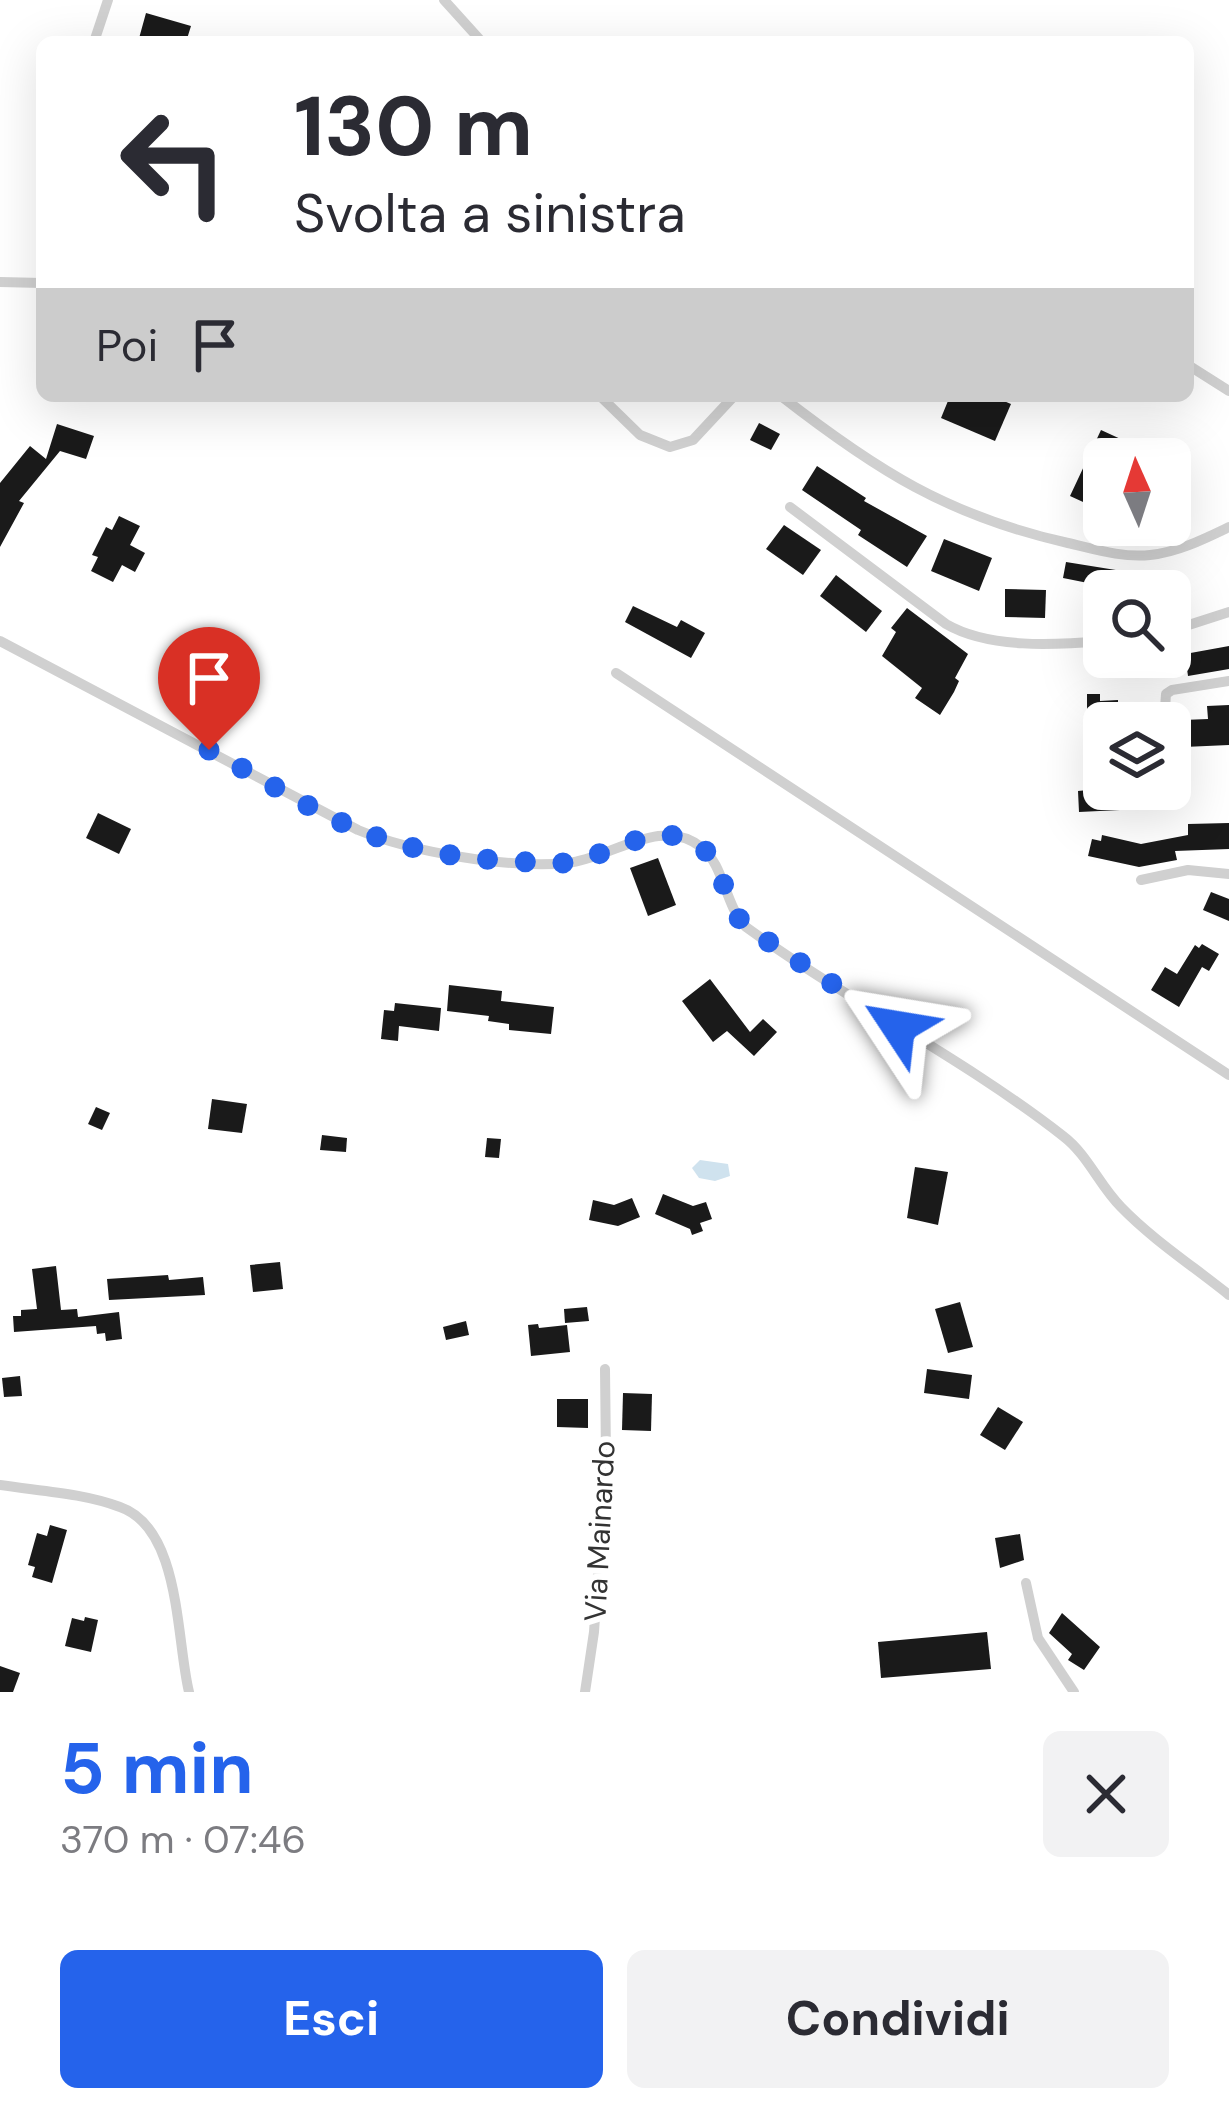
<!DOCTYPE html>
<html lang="it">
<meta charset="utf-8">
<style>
:root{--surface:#fff;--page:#f2f2f3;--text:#2b2b33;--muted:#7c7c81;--accent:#2563eb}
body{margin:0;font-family:"DM Sans",sans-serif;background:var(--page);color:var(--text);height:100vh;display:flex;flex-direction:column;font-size:45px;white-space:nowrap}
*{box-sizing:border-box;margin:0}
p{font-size:39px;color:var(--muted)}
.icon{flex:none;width:66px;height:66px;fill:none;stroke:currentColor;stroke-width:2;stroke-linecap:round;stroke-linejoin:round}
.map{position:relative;height:1692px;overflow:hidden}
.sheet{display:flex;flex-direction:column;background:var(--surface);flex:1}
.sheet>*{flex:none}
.hud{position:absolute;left:36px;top:36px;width:1158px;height:366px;border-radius:18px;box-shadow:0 12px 48px #0002;background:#fff;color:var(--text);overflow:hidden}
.needle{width:78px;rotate:357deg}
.tools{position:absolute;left:1083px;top:438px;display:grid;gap:24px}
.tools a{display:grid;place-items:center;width:108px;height:108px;border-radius:18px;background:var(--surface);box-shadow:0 12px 48px #0002;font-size:60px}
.pin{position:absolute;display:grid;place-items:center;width:102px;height:102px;color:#fff;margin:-123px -51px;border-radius:50% 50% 50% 0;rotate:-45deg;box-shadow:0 0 12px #0007}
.pin .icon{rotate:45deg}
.me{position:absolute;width:132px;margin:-66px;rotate:303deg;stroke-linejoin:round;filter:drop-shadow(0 0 9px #0008)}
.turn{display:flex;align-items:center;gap:42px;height:252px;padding:0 60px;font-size:54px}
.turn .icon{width:156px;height:156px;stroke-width:2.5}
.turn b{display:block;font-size:84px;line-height:102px}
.then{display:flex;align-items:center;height:114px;padding:0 60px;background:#0003;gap:24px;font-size:45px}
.round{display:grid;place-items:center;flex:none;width:126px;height:126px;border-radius:18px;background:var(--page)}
.headline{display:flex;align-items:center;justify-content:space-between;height:204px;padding:0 60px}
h1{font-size:72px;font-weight:700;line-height:90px;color:var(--accent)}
.primary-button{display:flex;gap:24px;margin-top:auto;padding:24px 60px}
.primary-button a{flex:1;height:138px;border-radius:18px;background:var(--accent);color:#fff;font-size:48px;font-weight:700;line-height:138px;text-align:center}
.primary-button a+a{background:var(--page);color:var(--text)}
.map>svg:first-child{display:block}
</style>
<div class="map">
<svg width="1229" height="1692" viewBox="0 0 1229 1692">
<rect width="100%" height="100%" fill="#fff"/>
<polygon fill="#cfe2ee" points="700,1160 728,1164 730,1176 715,1181 699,1178 692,1168"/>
<g fill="#1a1a1a">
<polygon points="146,13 191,26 186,42 156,37 155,42 138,42"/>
<polygon points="950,396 992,396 1011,404 995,441 941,418"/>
<polygon points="759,423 780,434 771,450 750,440"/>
<polygon points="57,424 94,436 86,459 60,451 19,501 24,503 0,547 0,483 30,446 46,459"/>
<polygon points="1101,430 1125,441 1116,459 1104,459 1104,485 1094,507 1070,496"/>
<polygon points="817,466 866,498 864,501 927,536 907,567 858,535 861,530 802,490"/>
<polygon points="119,516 140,526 130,545 145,553 135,572 122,565 113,582 91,571 98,557 92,555 106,527 112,530"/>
<polygon points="784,525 821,550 803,575 766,549"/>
<polygon points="944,539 992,558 979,591 931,571"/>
<polygon points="1066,562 1122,571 1118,589 1063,578"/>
<polygon points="836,575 882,611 866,632 820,596"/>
<polygon points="1180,582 1184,610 1170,612 1170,584"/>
<polygon points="1005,589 1046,590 1045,618 1005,617"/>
<polygon points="633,606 677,627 681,620 705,633 691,658 625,622"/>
<polygon points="907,608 968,654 955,678 959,681 954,692 940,715 915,698 922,688 882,656 896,632 891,628"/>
<polygon points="1229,646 1229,669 1188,676 1185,654"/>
<polygon points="1087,694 1100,694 1100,701 1118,700 1118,719 1103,719 1103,731 1087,731"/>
<polygon points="1229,705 1229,745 1184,747 1183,720 1208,719 1207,706"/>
<polygon points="1104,777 1104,789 1119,789 1120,810 1079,812 1078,791 1088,790 1087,778"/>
<polygon points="98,813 131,829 119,854 86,838"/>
<polygon points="1229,823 1229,849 1175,851 1177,860 1139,867 1088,856 1092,839 1101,841 1102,835 1141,844 1188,835 1188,824"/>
<polygon points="658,858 676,905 648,916 630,868"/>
<polygon points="1211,892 1229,899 1229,921 1203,910"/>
<polygon points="1202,944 1219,954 1209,971 1202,967 1179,1007 1151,990 1165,967 1177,974 1195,945 1199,948"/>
<polygon points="710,979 750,1032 763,1019 777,1032 754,1056 727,1031 713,1042 682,1001"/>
<polygon points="449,985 502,991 501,1001 554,1007 551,1034 509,1030 509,1024 488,1021 489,1016 447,1011"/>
<polygon points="395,1003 441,1008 439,1031 399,1026 398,1041 381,1039 384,1010 394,1011"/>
<polygon points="212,1099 247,1104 242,1133 208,1129"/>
<polygon points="96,1107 110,1113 102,1130 88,1124"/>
<polygon points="322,1135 347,1138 346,1152 320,1150"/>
<polygon points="487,1138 501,1139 499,1158 485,1157"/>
<polygon points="915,1167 948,1172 938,1225 907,1218"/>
<polygon points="663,1194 693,1206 706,1202 712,1219 700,1223 703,1231 692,1235 690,1229 655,1214"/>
<polygon points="632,1198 640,1217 618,1226 589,1220 593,1200 614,1205"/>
<polygon points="280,1262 283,1289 253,1292 250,1265"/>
<polygon points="56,1266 61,1310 77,1309 78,1317 119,1312 122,1339 106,1341 105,1333 97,1334 96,1326 14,1332 13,1316 21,1316 21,1310 37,1309 32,1269"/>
<polygon points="168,1275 169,1280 203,1277 205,1295 109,1300 107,1279"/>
<polygon points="960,1302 973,1347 948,1353 935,1309"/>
<polygon points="587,1307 589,1321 565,1323 564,1309"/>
<polygon points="466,1321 469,1335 446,1340 443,1327"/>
<polygon points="538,1324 539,1328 567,1325 570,1352 531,1356 528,1325"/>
<polygon points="927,1369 972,1375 969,1399 924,1393"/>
<polygon points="20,1376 22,1396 4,1397 2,1378"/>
<polygon points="623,1393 652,1394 651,1431 622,1430"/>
<polygon points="557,1399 588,1399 588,1428 557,1427"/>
<polygon points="998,1407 1023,1422 1005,1450 980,1435"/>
<polygon points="50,1525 67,1530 52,1583 32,1577 35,1567 28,1565 37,1533 47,1536"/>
<polygon points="1020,1534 1024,1560 1000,1568 995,1538"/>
<polygon points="1062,1613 1100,1647 1084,1670 1068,1660 1072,1654 1049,1633"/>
<polygon points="85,1617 98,1620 91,1652 65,1646 72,1618 84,1621"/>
<polygon points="987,1632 991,1669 881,1678 878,1642"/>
<polygon points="0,1666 20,1673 13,1692 0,1692"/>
</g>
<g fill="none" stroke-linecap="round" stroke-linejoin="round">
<g stroke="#d0d0d0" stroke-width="10">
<polyline points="444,0 482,42"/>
<polyline points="94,42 108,0"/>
<polyline points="0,282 42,283"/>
<polyline points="1188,365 1229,391"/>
<polyline points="600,396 640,435 670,447 693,440 734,396"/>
<path d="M781,396C876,470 948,516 1068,543C1094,549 1123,558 1150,555C1178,552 1204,539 1229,527"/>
<path d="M790,507L946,624C989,649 1055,645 1104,641"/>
<polyline points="1170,631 1229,612"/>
<path d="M0,641L358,830C411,852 511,869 568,863C609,859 662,815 701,847C725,866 724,904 746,927C848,1001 963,1058 1063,1136C1088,1155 1099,1185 1121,1207C1153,1240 1193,1266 1229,1295"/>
<polyline points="616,673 1229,1075"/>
<polyline points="1164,723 1166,694 1172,690 1229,681"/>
<polyline points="1141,880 1188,870 1229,874"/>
<path d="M0,1485C39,1491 83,1493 120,1507C181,1528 176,1639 189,1692"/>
<polyline points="1026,1583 1038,1638 1074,1692"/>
<polyline points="585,1692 594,1632 606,1457 605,1369"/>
</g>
</g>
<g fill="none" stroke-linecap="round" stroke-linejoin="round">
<path stroke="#2563eb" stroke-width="21" stroke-dasharray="0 37.8" d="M209,750C264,779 321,818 380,838C434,857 496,861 553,863C599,866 648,818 694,842C724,858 723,904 746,927L898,1027"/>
</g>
<g text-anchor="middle" stroke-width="12" stroke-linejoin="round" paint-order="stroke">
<g font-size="30" fill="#333" stroke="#fff">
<text transform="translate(600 1531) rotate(-87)" y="10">Via Mainardo</text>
</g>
</g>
</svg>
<div class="tools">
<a><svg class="needle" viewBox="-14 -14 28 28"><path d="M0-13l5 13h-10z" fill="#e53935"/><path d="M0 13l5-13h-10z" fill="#7c7c81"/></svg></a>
<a><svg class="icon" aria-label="search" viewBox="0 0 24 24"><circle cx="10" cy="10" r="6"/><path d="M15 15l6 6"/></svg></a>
<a><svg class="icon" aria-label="layers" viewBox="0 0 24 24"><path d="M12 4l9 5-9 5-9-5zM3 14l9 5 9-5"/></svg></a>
</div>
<div class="pin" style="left:209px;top:750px;background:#d93025"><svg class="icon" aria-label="arrive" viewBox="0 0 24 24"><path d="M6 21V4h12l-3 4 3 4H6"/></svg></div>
<svg class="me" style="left:898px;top:1027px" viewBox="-20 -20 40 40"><path d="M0-17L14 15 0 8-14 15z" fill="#2563eb" stroke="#fff" stroke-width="4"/></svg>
<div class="hud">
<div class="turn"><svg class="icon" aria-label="left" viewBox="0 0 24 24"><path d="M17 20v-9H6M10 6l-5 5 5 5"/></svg><div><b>130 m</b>Svolta a sinistra</div></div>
<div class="then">Poi<svg class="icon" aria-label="arrive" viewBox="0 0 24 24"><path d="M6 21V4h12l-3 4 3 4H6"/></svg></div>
</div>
</div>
<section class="sheet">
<div class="headline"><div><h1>5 min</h1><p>370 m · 07:46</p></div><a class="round"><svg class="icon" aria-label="close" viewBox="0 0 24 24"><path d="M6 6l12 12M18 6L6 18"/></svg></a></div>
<div class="primary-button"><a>Esci</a><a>Condividi</a></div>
</section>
